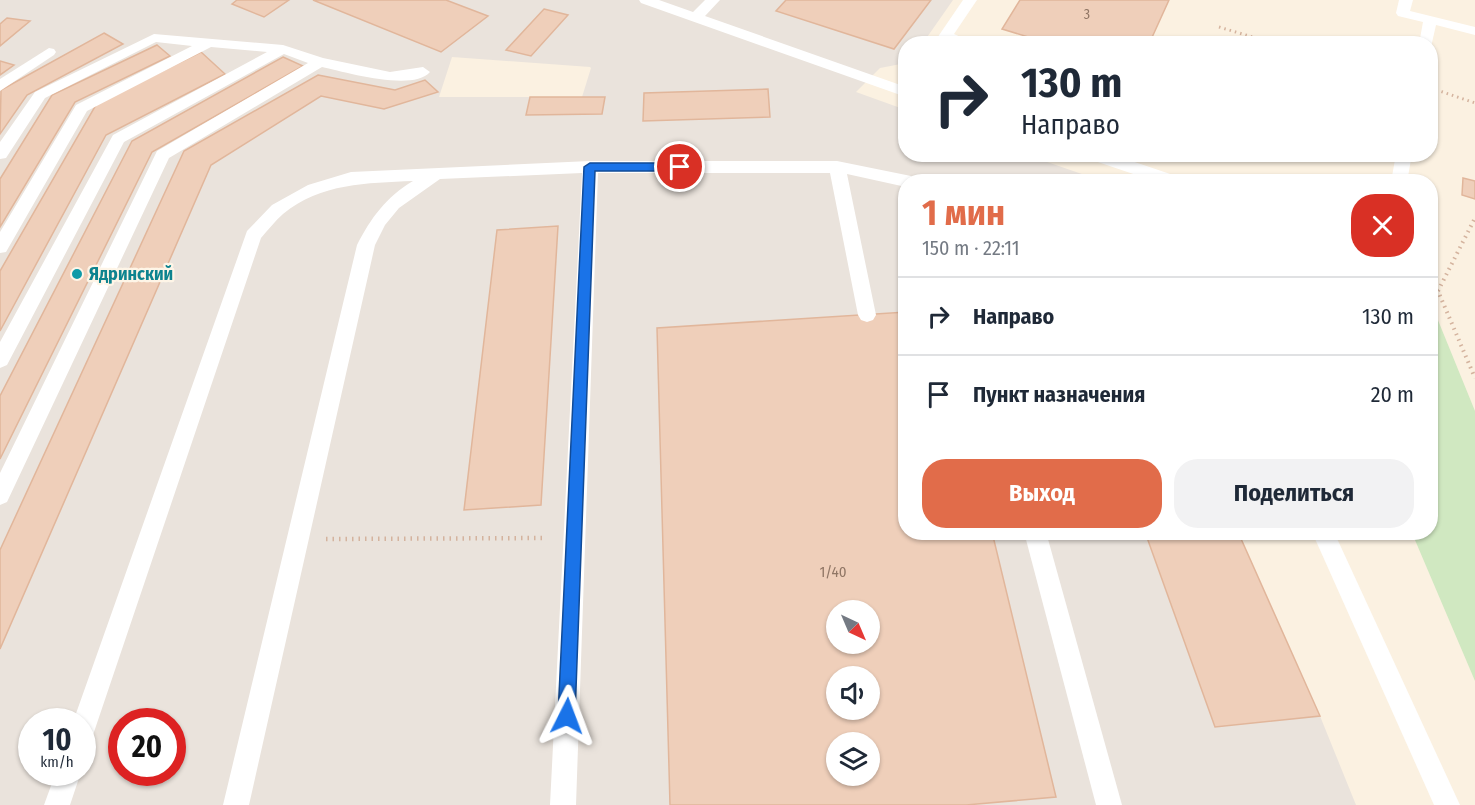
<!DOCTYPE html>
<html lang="ru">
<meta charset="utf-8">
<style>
:root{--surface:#fff;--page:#f2f2f3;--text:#1f2937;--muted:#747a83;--line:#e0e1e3;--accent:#e16c4a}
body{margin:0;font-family:"Fira Sans Condensed",sans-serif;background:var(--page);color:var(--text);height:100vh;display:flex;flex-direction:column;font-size:22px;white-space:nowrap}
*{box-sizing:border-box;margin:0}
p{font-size:20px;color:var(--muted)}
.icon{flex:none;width:33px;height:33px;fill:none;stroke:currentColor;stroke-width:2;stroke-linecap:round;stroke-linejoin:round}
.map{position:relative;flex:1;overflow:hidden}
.sheet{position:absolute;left:898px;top:174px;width:540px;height:366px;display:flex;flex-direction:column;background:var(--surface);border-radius:24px;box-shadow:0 2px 4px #0004}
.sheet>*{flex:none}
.guide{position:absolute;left:898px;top:36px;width:540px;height:126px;border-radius:24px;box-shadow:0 2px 4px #0004;background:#fff;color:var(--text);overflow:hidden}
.needle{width:39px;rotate:136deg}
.tools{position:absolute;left:826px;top:600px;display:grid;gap:12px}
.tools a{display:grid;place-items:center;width:54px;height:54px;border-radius:50%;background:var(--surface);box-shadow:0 2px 4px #0004;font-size:30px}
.speed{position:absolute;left:18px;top:708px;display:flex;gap:12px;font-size:30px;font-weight:700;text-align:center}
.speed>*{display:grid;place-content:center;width:78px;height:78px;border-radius:50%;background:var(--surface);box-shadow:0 2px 4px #0004;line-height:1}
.speed small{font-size:15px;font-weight:400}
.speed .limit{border:9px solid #d22;background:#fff;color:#111}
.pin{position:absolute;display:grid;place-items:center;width:51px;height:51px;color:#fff;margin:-26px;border:3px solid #fff;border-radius:50%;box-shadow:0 2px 6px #0007}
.me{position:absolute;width:66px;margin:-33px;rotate:3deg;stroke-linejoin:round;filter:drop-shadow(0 0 4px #0008)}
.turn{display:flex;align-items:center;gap:21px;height:126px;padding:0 24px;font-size:27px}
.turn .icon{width:78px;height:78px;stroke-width:2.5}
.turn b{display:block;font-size:42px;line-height:51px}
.round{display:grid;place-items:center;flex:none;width:63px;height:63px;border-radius:24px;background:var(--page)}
.overview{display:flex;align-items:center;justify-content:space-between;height:102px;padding:0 24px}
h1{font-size:36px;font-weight:700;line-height:45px;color:var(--accent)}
.cta{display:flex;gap:12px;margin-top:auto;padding:12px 24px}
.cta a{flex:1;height:69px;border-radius:24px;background:var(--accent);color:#fff;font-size:24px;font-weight:700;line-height:69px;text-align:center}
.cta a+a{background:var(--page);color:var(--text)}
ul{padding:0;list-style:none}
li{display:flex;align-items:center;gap:18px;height:78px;padding:0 24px;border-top:2px solid var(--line)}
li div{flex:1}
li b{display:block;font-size:22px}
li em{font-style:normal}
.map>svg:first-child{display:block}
</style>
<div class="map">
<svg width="1475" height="805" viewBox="0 0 1475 805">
<rect width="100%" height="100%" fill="#fbf1e1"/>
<path fill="#eae3dc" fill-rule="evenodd" d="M0,0H953L923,43L906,44V63L880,68L856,92L906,110V154L1027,155L1102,181L906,182V532L1145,533L1215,727L1320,716L1356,805H0ZM452,57L590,67L591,68L582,97H439ZM837,610H870V644H837ZM837,676H870V710H837ZM32,722H82V772H32ZM122,722H172V772H122ZM837,742H870V776H837Z"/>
<polygon fill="#d0e8c1" points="1431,303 1475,411 1475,681 1412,533 1431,532"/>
<g fill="#efcfba" stroke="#e1b69b" stroke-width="1.5" fill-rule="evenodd">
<polygon points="237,0 289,0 264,17 232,4"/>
<polygon points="313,0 446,0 488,16 441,52"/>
<polygon points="786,0 931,0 894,49 776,11"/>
<polygon points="1020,0 1169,0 1149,44 1051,44 1002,29"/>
<polygon points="544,9 568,15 531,56 506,50"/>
<polygon points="7,18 30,21 0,46 0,24"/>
<polygon points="104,33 123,44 27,95 0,134 1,90"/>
<polygon points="157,45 170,56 75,102 0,227 0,179 52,95"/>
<polygon points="201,52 225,74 106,135 0,331 0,271 97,103"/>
<polygon points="283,57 303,66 152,152 0,459 0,396 132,141"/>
<polygon points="0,61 14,65 0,75"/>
<polygon points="318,75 395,90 425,80 438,92 384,109 321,96 211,165 0,649 0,550 184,151"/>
<polygon points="768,89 770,117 643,121 644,93"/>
<polygon points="530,97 605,97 602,114 526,115"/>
<polygon points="1463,178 1475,181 1475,199 1462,195"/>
<polygon points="558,226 541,505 464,510 497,230"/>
<path d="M906,312V532H992L1056,797L966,805H670L657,328ZM837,610H870V644H837ZM837,676H870V710H837ZM837,742H870V776H837Z"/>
<polygon points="1145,532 1238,532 1320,716 1215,727"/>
</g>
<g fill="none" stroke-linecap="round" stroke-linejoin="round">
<g stroke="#d4b39e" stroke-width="3" stroke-dasharray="1.5 4" stroke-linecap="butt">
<polyline points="1219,27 1276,44"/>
<polyline points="1431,88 1475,103"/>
</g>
<g stroke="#d4b39e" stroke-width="4" stroke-dasharray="1.5 4.5" stroke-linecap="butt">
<polyline points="1431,288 1438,291 1475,378"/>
<polyline points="1438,291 1475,218"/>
</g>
<polyline stroke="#d4b39e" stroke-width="4.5" stroke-dasharray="1.5 5" stroke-linecap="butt" points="326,539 547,538"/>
<g fill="#fff" fill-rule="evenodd">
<polygon points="639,0 659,0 693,12 705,0 720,0 705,16 906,87 906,97 641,3"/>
<polygon points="963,0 977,0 954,34 976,44 933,44"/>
<polygon points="1399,0 1413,0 1410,11 1475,27 1475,35 1436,25 1431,47 1431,44 1419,44 1423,22 1398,16 1396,13"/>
<path d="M154,34L283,45L323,58L390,72L423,67L430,72C413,92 345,72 322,67L169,158L7,502L0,505V473L157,151L308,63L284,54L124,142L7,365L0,368V342L113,135L267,52L211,47L87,111L6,252L0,253V232L76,105L192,46L156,42L45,98L6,158L0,159V142L35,92Z"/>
<polygon points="49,48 54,49 56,52 54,55 0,91 0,79"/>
<polygon points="1084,154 1111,154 1182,178 1184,182 1157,182 1086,158"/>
<polygon points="1396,154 1412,154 1407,182 1391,182"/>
<path d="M590,161H837L911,176L919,182H906V187L847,174L876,315L873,320L867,322L861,320L858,315L830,173H598L576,805H550L582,173L440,179L399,208L385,225L375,245L249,805H223L357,245C371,218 386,197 413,181C367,183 321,183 283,214C275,221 268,230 261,238L94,732L91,741L82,744V722H73L247,231L272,205L308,185L351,172Z"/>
<polygon points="1024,532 1046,532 1122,805 1096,805"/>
<polygon points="1312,532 1334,532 1460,805 1434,805"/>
<polygon points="56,772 81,772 70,805 44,805"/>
</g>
</g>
<polygon fill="#1a73e8" stroke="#114b97" stroke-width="1.5" points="590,163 680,163 685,167 680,171 595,171 575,716 573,722 567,724 561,722 558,716 584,167"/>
<circle fill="#0f9aa8" stroke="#fef5e7" stroke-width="2" cx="77" cy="274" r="6"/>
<g text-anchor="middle" stroke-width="4.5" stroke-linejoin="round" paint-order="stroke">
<g font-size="14" fill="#907665">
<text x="1087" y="19">3</text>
</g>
<g font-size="15" fill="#907665">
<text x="833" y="577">1/40</text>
</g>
<g font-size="18" font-weight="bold" fill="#0d838f" stroke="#fef5e7" text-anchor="start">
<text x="89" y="280">Ядринский</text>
</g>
</g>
</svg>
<div class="tools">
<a><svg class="needle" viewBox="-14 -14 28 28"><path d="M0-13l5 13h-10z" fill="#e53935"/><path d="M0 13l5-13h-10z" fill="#747a83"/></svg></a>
<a><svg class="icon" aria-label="sound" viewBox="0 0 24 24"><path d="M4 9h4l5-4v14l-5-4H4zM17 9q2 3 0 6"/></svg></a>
<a><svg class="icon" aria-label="layers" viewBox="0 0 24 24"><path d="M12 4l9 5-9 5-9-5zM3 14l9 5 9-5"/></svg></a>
</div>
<div class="speed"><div>10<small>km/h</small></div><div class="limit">20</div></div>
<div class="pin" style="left:680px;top:167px;background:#d93025"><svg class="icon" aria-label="arrive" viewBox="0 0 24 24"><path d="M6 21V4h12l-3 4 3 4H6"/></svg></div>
<svg class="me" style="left:567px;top:716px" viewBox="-20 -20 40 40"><path d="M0-17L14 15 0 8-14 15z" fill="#1a73e8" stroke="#fff" stroke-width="4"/></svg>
<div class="guide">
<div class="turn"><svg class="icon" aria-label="right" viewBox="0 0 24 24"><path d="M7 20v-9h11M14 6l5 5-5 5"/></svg><div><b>130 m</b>Направо</div></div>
</div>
<section class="sheet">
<div class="overview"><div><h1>1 мин</h1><p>150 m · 22:11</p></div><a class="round" style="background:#d93025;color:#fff"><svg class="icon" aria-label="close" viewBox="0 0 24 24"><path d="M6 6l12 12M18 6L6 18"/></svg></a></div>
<ul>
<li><svg class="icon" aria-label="right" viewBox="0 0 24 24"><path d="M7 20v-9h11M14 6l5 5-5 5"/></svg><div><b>Направо</b></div><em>130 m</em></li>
<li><svg class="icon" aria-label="arrive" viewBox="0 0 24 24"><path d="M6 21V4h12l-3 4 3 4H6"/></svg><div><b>Пункт назначения</b></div><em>20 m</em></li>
</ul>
<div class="cta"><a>Выход</a><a>Поделиться</a></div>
</section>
</div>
